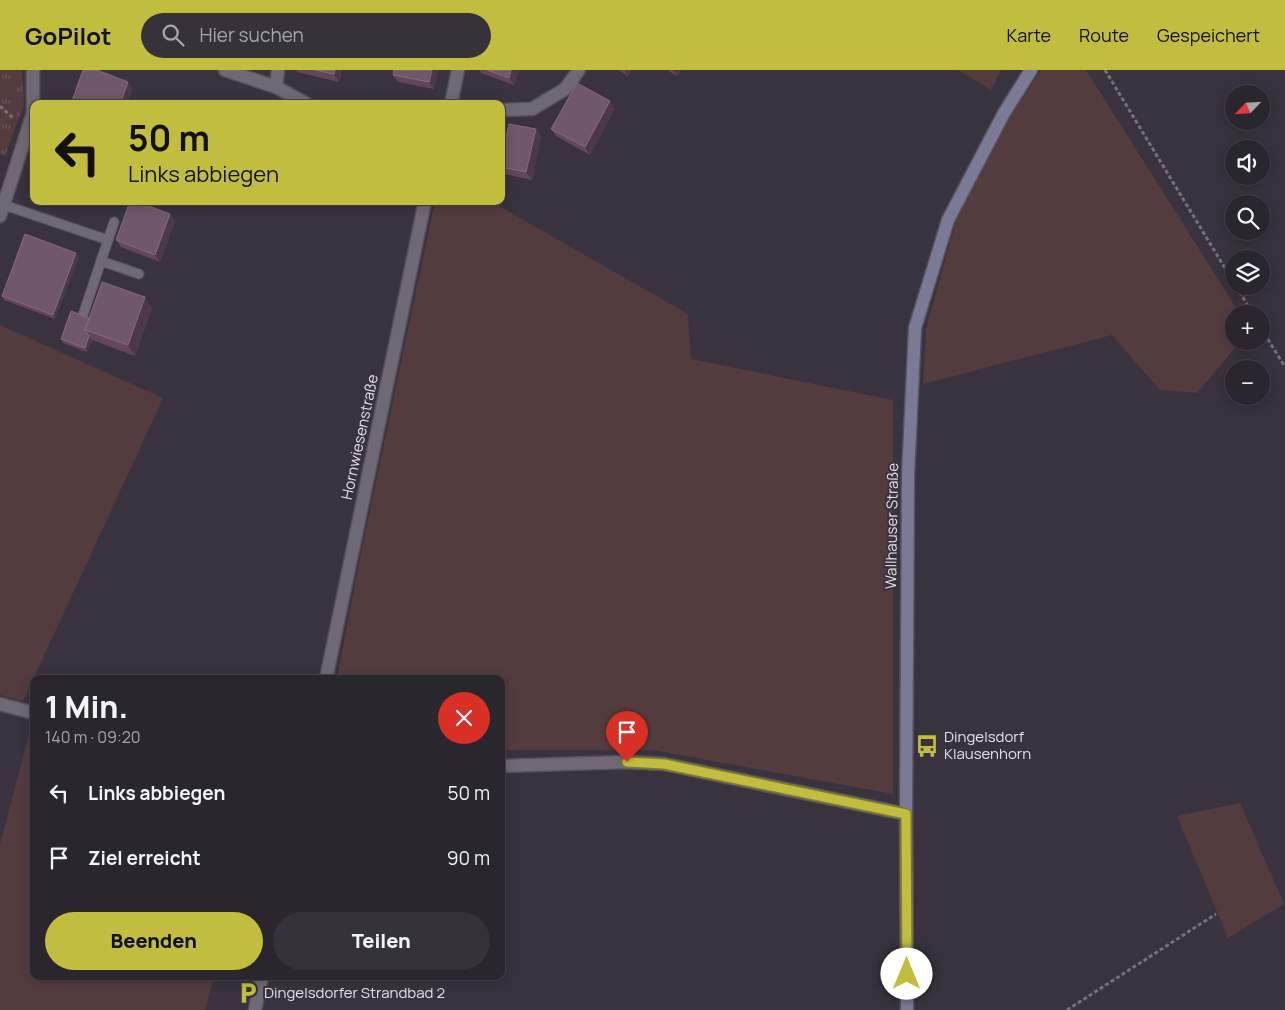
<!DOCTYPE html>
<html lang="de">
<meta charset="utf-8">
<style>
:root{--surface:#2a262e;--page:#36323a;--text:#f1f3f6;--muted:#a5a5aa;--line:#46434a;--accent:#c2bd3f}
body{margin:0;font-family:Manrope,sans-serif;background:var(--page);color:var(--text);height:100vh;display:flex;flex-direction:column;font-size:19px;white-space:nowrap}
*{box-sizing:border-box;margin:0}
p{font-size:16px;color:var(--muted)}
.icon{flex:none;width:28px;height:28px;fill:none;stroke:currentColor;stroke-width:2;stroke-linecap:round;stroke-linejoin:round}
.map{position:relative;flex:1;overflow:hidden}
.drawer{position:absolute;left:30px;top:605px;width:475px;height:305px;display:flex;flex-direction:column;background:var(--surface);border-radius:10px;box-shadow:0 2px 12px #0003,0 0 0 1px var(--line)}
.drawer>*{flex:none}
.hud{position:absolute;left:30px;top:30px;width:475px;height:105px;border-radius:10px;box-shadow:0 2px 12px #0003,0 0 0 1px var(--line);background:#c2bd3f;color:#111;overflow:hidden}
.needle{width:32px;rotate:245deg}
.fabs{position:absolute;left:1225px;top:15px;display:grid;gap:10px}
.fabs a{display:grid;place-items:center;width:45px;height:45px;border-radius:50%;background:var(--surface);box-shadow:0 2px 12px #0003,0 0 0 1px var(--line);font-size:25px}
.pin{position:absolute;display:grid;place-items:center;width:42px;height:42px;color:#fff;margin:-51px -21px;border-radius:50% 50% 50% 0;rotate:-45deg;box-shadow:0 0 5px #0007}
.pin .icon{rotate:45deg}
.me{position:absolute;width:55px;margin:-28px;rotate:0deg;stroke-linejoin:round;filter:drop-shadow(0 0 4px #0008)}
.turn{display:flex;align-items:center;gap:18px;height:105px;padding:0 15px;font-size:22px}
.turn .icon{width:65px;height:65px;stroke-width:2.5}
.turn b{display:block;font-size:35px;line-height:42px}
.round{display:grid;place-items:center;flex:none;width:52px;height:52px;border-radius:26px;background:var(--page)}
.overview{display:flex;align-items:center;justify-content:space-between;height:85px;padding:0 15px}
h1{font-size:30px;font-weight:800;line-height:38px}
.primary-button{display:flex;gap:10px;margin-top:auto;padding:10px 15px}
.primary-button a{flex:1;height:58px;border-radius:30px;background:var(--accent);color:#111;font-size:20px;font-weight:800;line-height:58px;text-align:center}
.primary-button a+a{background:var(--page);color:var(--text)}
ul{padding:0;list-style:none}
li{display:flex;align-items:center;gap:15px;height:65px;padding:0 15px}
li div{flex:1}
li b{display:block;font-size:19px}
li em{font-style:normal}
header{display:flex;align-items:center;gap:30px;box-sizing:border-box;height:70px;padding:0 25px;background:var(--accent);color:#111}
header strong{font-size:24px}
nav{display:flex;gap:28px;margin-inline-start:auto;font-size:18px}
.search{width:350px;height:45px;background:var(--page);display:flex;align-items:center;gap:12px;box-sizing:border-box;padding:0 18px;border-radius:28px;color:var(--muted);font-size:19px}
.map>svg:first-child{display:block}
</style>
<header>
<strong>GoPilot</strong>
<div class="search"><svg class="icon" aria-label="search" viewBox="0 0 24 24"><circle cx="10" cy="10" r="6"/><path d="M15 15l6 6"/></svg>Hier suchen</div>
<nav><a>Karte</a><a>Route</a><a>Gespeichert</a></nav>
</header>
<div class="map">
<svg width="1285" height="940" viewBox="0 0 1285 940">
<defs>
<pattern id="park-tufts" width="24" height="20" patternUnits="userSpaceOnUse" patternTransform="scale(1.25)"><rect width="24" height="20" fill="#533b3e"/><path d="M3 7l-1-3M5 7V3M7 7l1-3M15 17l-1-3M17 17v-4M19 17l1-3" fill="none" stroke="#6b575a"/></pattern>
</defs>
<rect width="100%" height="100%" fill="#38333e"/>
<g fill="#533b3e">
<polygon points="958,0 1001,0 991,20"/>
<polygon points="1041,0 1086,0 1240,244 1234,244 1234,271 1241,271 1197,323 1160,320 1112,265 923,314 926,259 956,151 1005,55"/>
<polygon points="435,131 490,131 688,244 691,289 893,330 893,724 653,680 501,680 501,609 337,609 361,483"/>
<polygon points="0,255 163,328 23,631 0,625"/>
<polygon points="29,665 34,666 34,906 214,906 205,940 0,940 0,774"/>
<polygon points="1240,733 1284,834 1228,868 1177,746"/>
</g>
<polygon fill="url(#park-tufts)" points="0,0 22,0 24,35 5,86 0,84"/>
<g fill="none" stroke-linecap="round" stroke-linejoin="round">
<defs>
<g id="lane">
<polyline points="4,135 108,170"/>
<polyline points="101,191 139,204"/>
<polyline points="83,245 114,152"/>
</g>
<g id="street">
<polyline points="225,0 276,17 307,34"/>
<polyline points="276,17 278,0"/>
<polyline points="451,34 458,0"/>
<polyline points="501,40 532,39 565,19 579,0"/>
<polyline points="0,146 33,43 33,0"/>
<polyline points="326,609 425,131"/>
<polyline points="0,634 34,643"/>
<polyline points="501,696 627,692 664,694 906,744"/>
<polyline points="255,940 262,906"/>
</g>
<polyline id="secondary" points="907,940 906,744 908,405 915,258 948,150 1004,43 1031,0"/>
</defs>
<use href="#lane" stroke="#56525b" stroke-width="11"/>
<use href="#street" stroke="#56525b" stroke-width="15"/>
<use href="#secondary" stroke="#56525b" stroke-width="15"/>
<g stroke="#75717a" stroke-width="3" stroke-dasharray="4 2.5" stroke-linecap="butt">
<polyline points="1105,0 1234,213"/>
<polyline points="0,36 14,49"/>
<polyline points="1236,216 1253,244"/>
<polyline points="1261,258 1285,297"/>
<polyline points="1067,940 1216,844"/>
</g>
<use href="#lane" stroke="#6f6975" stroke-width="9"/>
<use href="#street" stroke="#6f6975" stroke-width="12"/>
<use href="#secondary" stroke="#7b7a96" stroke-width="12"/>
</g>
<g fill="#63465a">
<polygon points="296,0 342,0 339,12 297,2"/>
<polygon points="438,0 434,19 398,12 393,5"/>
<polygon points="479,0 519,0 514,15 481,3"/>
<polygon points="618,0 631,0 628,6"/>
<polygon points="667,0 681,0 677,6"/>
<polygon points="615,38 590,85 556,66 551,59"/>
<polygon points="536,59 541,67 532,110 505,104 504,102 501,113 501,62 506,63 507,64"/>
<polygon points="170,144 175,151 160,192 121,177 116,170"/>
<polygon points="79,187 55,249 4,230 2,226"/>
<polygon points="152,238 135,286 92,270 87,282 63,273 61,269 89,248"/>
</g>
<g fill="#4c3848">
<polygon points="335,0 342,0 339,12 334,4"/>
<polygon points="432,0 438,0 434,19 429,12"/>
<polygon points="511,0 519,0 514,15 509,8"/>
<polygon points="626,0 631,0 628,6 625,2"/>
<polygon points="673,0 681,0 677,6"/>
<polygon points="128,12 133,19 127,34 120,34"/>
<polygon points="610,31 615,38 590,85 585,77"/>
<polygon points="536,59 541,67 532,110 526,102"/>
<polygon points="506,63 511,70 501,97 501,84"/>
<polygon points="501,99 504,102 502,113 501,112"/>
<polygon points="170,144 175,151 160,192 155,185"/>
<polygon points="76,183 79,187 55,249 53,245"/>
<polygon points="145,227 152,238 135,286 128,275"/>
<polygon points="89,266 92,270 87,282 85,278"/>
</g>
<g fill="#705769" stroke="#826c7c">
<polygon points="83,0 97,0 128,12 120,34 71,34"/>
<polygon points="315,0 335,0 334,4"/>
<polygon points="394,0 432,0 429,12 393,5"/>
<polygon points="487,0 511,0 509,8"/>
<polygon points="577,13 610,31 585,77 551,59"/>
<polygon points="509,54 536,59 526,102 501,97 501,90"/>
<polygon points="501,62 506,63 501,84"/>
<polygon points="130,131 135,131 170,144 155,185 116,170"/>
<polygon points="25,164 76,183 53,245 2,226"/>
<polygon points="102,212 145,227 128,275 85,260"/>
<polygon points="71,241 89,248 85,260 89,266 85,278 61,269"/>
</g>
<g fill="none" stroke-linecap="round" stroke-linejoin="round">
<defs>
<polyline id="route" points="627,692 664,694 906,744 907,904"/>
</defs>
<use href="#route" stroke="#7e7b29" stroke-width="12"/>
<use href="#route" stroke="#c2bd3f" stroke-width="9"/>
</g>
<defs>
<symbol id="bus-bare" viewBox="-9 -9 18 18"><path d="M-5-6H5V4H4V6H2V4H-2V6H-4V4H-5ZM-3.5-4V0h7V-4ZM-3.5 1.2v1.5H-2V1.2ZM2 1.2v1.5H3.5V1.2Z" fill="#c2bd3f" stroke="#38333e" stroke-width="2.5" paint-order="stroke"/></symbol>
<symbol id="parking-bare" viewBox="-9 -9 18 18"><path d="M-3.5-5.5H1a3.5 3.5 0 0 1 0 7H-1V5.5H-3.5ZM-1-3.4V-.6H.8a1.4 1.4 0 0 0 0-2.8Z" fill="#c2bd3f" stroke="#38333e" stroke-width="2.5" paint-order="stroke"/></symbol>
</defs>
<g fill-rule="evenodd">
<use href="#bus-bare" x="911" y="660" width="32" height="32"/>
<use href="#parking-bare" x="232" y="907" width="32" height="32"/>
</g>
<g text-anchor="middle" stroke-width="4" stroke-linejoin="round" paint-order="stroke">
<g font-size="15" fill="#e2dfe6" stroke="#38333e">
<text transform="translate(360 367) rotate(-78)" y="5">Hornwiesenstraße</text>
<text transform="translate(892 456) rotate(-89)" y="5">Wallhauser Straße</text>
</g>
<g font-size="15" fill="#e2dfe6" stroke="#38333e" text-anchor="start">
<text x="944" y="672">Dingelsdorf<tspan x="944" dy="17">Klausenhorn</tspan></text>
<text x="264" y="928">Dingelsdorfer Strandbad 2</text>
</g>
</g>
</svg>
<div class="fabs">
<a><svg class="needle" viewBox="-14 -14 28 28"><path d="M0-13l5 13h-10z" fill="#e53935"/><path d="M0 13l5-13h-10z" fill="#a5a5aa"/></svg></a>
<a><svg class="icon" aria-label="sound" viewBox="0 0 24 24"><path d="M4 9h4l5-4v14l-5-4H4zM17 9q2 3 0 6"/></svg></a>
<a><svg class="icon" aria-label="search" viewBox="0 0 24 24"><circle cx="10" cy="10" r="6"/><path d="M15 15l6 6"/></svg></a>
<a><svg class="icon" aria-label="layers" viewBox="0 0 24 24"><path d="M12 4l9 5-9 5-9-5zM3 14l9 5 9-5"/></svg></a>
<a>+</a>
<a>−</a>
</div>
<div class="pin" style="left:627px;top:692px;background:#d93025"><svg class="icon" aria-label="arrive" viewBox="0 0 24 24"><path d="M6 21V4h12l-3 4 3 4H6"/></svg></div>
<svg class="me" style="left:907px;top:904px" viewBox="-20 -20 40 40"><circle r="19" fill="#fff"/><path d="M0-13L10 11 0 6-10 11z" fill="#c2bd3f"/></svg>
<div class="hud">
<div class="turn"><svg class="icon" aria-label="left" viewBox="0 0 24 24"><path d="M17 20v-9H6M10 6l-5 5 5 5"/></svg><div><b>50 m</b>Links abbiegen</div></div>
</div>
<section class="drawer">
<div class="overview"><div><h1>1 Min.</h1><p>140 m · 09:20</p></div><a class="round" style="background:#d93025;color:#fff"><svg class="icon" aria-label="close" viewBox="0 0 24 24"><path d="M6 6l12 12M18 6L6 18"/></svg></a></div>
<ul>
<li><svg class="icon" aria-label="left" viewBox="0 0 24 24"><path d="M17 20v-9H6M10 6l-5 5 5 5"/></svg><div><b>Links abbiegen</b></div><em>50 m</em></li>
<li><svg class="icon" aria-label="arrive" viewBox="0 0 24 24"><path d="M6 21V4h12l-3 4 3 4H6"/></svg><div><b>Ziel erreicht</b></div><em>90 m</em></li>
</ul>
<div class="primary-button"><a>Beenden</a><a>Teilen</a></div>
</section>
</div>
